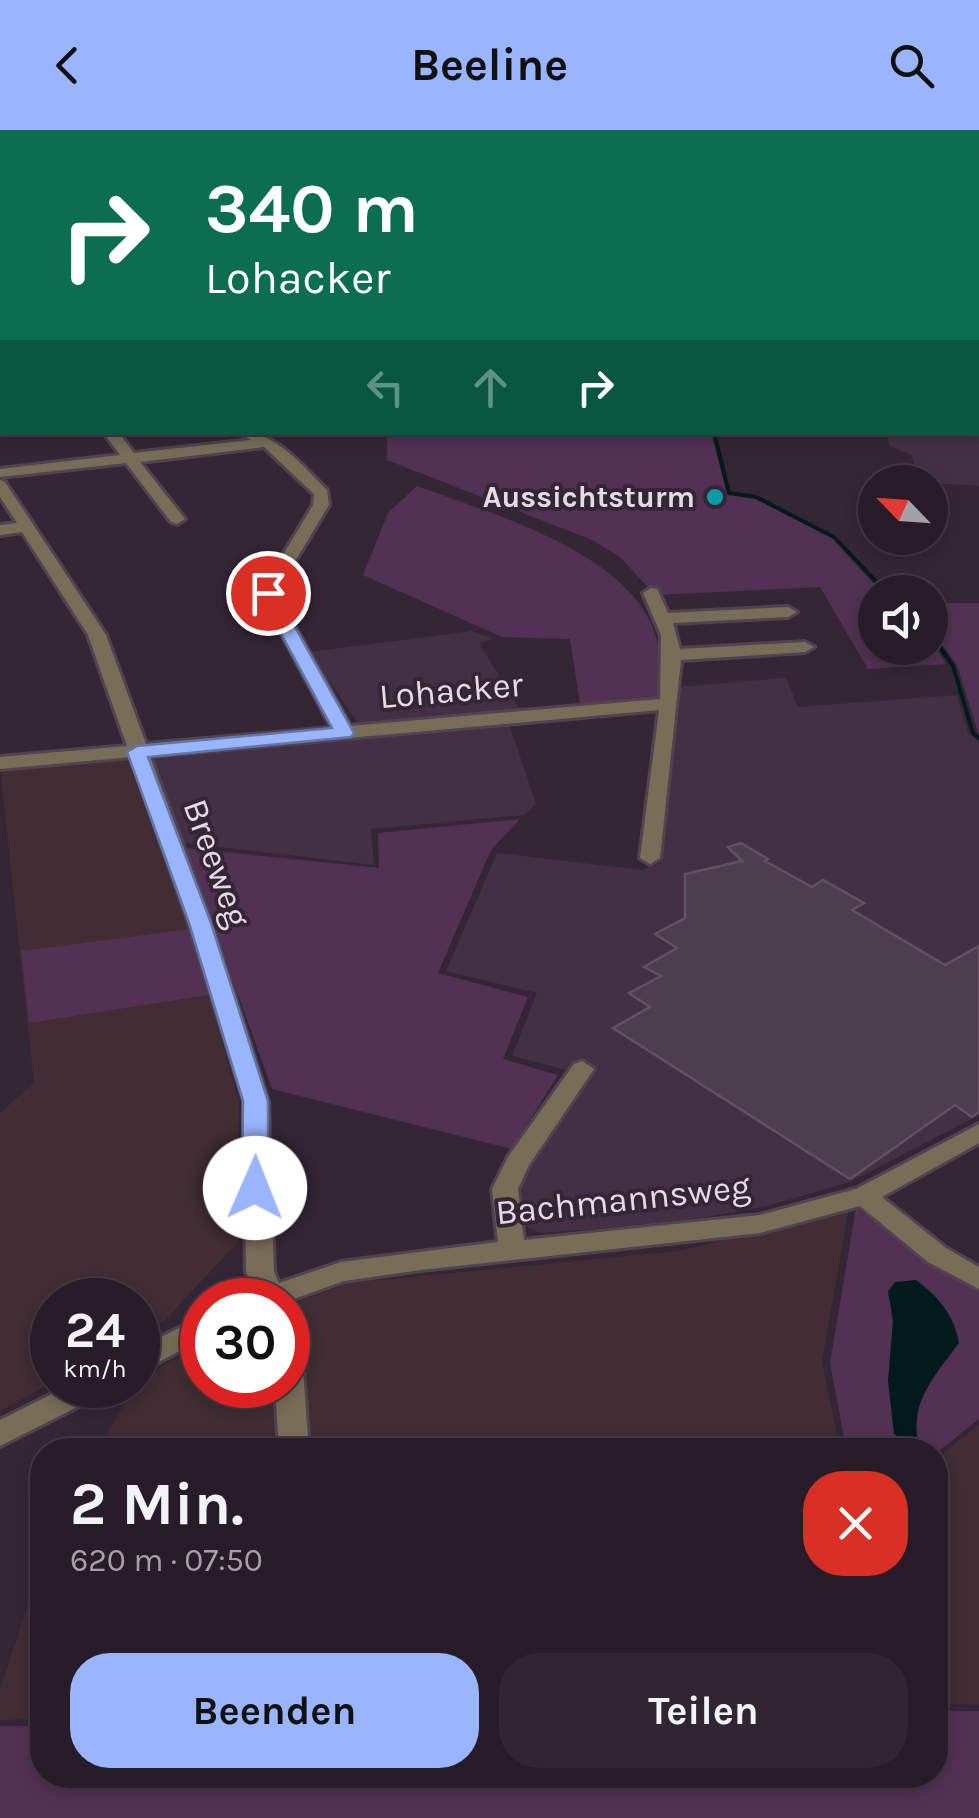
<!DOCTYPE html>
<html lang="de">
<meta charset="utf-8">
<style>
:root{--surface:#281c28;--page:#302530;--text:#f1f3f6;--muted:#a5a1a8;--line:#443a45;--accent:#99b5fd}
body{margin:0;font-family:Karla,sans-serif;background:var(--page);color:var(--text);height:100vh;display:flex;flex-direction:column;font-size:38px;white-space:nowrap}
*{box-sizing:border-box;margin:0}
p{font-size:32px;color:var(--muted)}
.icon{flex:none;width:55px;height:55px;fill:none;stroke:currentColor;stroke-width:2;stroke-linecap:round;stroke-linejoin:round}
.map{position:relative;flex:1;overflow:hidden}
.details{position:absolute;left:30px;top:1308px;width:918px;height:350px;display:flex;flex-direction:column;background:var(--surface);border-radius:40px;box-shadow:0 5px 15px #0003,0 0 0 2px var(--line)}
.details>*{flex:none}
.guide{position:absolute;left:0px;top:0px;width:980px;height:305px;box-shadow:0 5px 15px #0003,0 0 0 2px var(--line);background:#0b6e4f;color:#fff;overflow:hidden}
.needle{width:65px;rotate:295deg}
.buttons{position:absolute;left:858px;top:335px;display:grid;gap:20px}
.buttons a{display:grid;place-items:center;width:90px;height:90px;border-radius:50%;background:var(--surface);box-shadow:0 5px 15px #0003,0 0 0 2px var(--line);font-size:50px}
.speed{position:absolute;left:30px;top:1148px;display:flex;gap:20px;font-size:50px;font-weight:700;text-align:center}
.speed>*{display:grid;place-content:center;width:130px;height:130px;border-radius:50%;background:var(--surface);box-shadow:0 5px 15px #0003,0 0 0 2px var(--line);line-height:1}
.speed small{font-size:25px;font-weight:400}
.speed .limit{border:15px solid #d22;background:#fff;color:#111}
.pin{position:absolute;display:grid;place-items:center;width:85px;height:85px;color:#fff;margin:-42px;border:5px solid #fff;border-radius:50%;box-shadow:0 2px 10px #0007}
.me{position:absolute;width:110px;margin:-55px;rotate:1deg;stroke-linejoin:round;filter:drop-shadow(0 0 8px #0008)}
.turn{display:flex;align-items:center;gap:35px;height:210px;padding:0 40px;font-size:45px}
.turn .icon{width:130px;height:130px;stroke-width:2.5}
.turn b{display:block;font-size:70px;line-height:85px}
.lanes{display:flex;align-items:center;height:95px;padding:0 40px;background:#0003;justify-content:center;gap:50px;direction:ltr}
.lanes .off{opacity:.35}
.round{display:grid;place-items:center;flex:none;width:105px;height:105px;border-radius:40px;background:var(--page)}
.summary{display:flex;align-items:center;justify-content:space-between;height:170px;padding:0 40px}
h1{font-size:60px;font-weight:700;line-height:75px}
.button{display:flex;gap:20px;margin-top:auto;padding:20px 40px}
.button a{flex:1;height:115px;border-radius:40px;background:var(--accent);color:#111;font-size:40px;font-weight:700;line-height:115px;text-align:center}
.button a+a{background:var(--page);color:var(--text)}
header{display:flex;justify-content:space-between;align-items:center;height:130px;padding:0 40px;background:var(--accent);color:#111;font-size:45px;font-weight:700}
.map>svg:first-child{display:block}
</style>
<header><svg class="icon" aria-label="back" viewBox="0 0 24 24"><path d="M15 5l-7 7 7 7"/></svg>Beeline<svg class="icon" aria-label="search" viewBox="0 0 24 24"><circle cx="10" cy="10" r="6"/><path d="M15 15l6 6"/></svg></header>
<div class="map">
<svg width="979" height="1688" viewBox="0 0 979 1688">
<rect width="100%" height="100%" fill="#352636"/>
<g fill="#412d33">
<polygon points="131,629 184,778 239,972 239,1111 165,1190 138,1206 138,1170 52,1170 52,1253 0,1281 0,983 34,953 0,637"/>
<polygon points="848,1082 822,1232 840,1320 98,1320 139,1248 202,1214 202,1255 288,1255 288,1175 349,1153 678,1121"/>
<polygon points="979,1295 979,1574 935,1574 935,1329"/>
<polygon points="42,1433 42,1589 0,1590 0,1559"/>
</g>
<g fill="#433045">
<polygon points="538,0 964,0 970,2 538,2"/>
<polygon points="979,272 979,356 917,352 912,325 889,316 887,303 978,302"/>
<polygon points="472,501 494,509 479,513 520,580 505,582 536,674 524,685 371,699 374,735 184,713 154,628 367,607 310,522"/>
<polygon points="786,548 798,577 957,565 968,603 979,612 979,985 850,1052 767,1076 674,1093 541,1103 518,1094 513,1073 527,1034 582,944 512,926 537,863 446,841 497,723 642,740 661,733 676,557"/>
</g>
<g fill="#523155">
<polygon points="387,303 711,303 727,364 754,368 831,407 881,462 875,462 875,518 930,518 930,510 946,534 868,539 820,457 655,465 620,427 592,410 387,330"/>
<path d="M417,356C492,384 635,423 657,510C662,529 661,552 663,572L581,579L570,509L502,507L363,445L388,383Z"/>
<polygon points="930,473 979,473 979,605 957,535 930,498"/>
<polygon points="520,689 491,720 438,843 528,867 503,929 558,945 512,1019 272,959 185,718 379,738 378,703"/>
<polygon points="190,799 209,865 29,893 21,821"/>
<polygon points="856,1078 979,1163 979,1289 935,1324 935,1320 846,1318 830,1233"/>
<polygon points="935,1581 979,1581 979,1688 0,1688 0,1596 42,1596 42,1645 935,1645"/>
</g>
<path fill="#021a1b" d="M916,1150C939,1167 954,1185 959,1213C936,1244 910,1271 918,1311L907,1315L894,1304L888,1251L893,1191L888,1161L895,1152Z"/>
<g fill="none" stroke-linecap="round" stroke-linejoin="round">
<g stroke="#021a1b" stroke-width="4">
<polyline points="714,302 729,363 756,367 834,407 886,462"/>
<polyline points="930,503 953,536 973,603 979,608"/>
</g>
</g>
<polygon fill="#4d3e4f" stroke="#625163" stroke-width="2.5" points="741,713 768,729 765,731 812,757 823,750 864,773 852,780 945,835 979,816 979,982 972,987 955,975 850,1049 613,898 650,877 629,863 661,846 644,837 677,818 655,804 685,788 685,744 742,731 728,717"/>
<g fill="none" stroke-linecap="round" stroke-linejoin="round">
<defs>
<g id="minor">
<polygon points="0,0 5,2 2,9 0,8"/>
<polygon points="99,0 175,0 176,2 98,2"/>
<polygon points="660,0 672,0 673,2 662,2"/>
<rect x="0" y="108" width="2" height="6"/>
<polygon points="978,169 979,170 979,178 978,177"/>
<rect x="0" y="269" width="2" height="8"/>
<path d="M103,302H118L134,323L251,310L239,302C277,302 301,335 327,360L329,375L276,463L350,596L660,569L661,505L643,463L651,458L657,459L668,483L788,477L797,482L788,487L673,493L680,519L805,512L814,517L805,522L681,530L660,728L650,734L640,728L659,580L150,626L211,793L268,971L274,1142L279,1153L341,1132L498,1112L492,1059L508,1027L574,934L582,931L594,939L529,1035L518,1059L524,1110L760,1085L856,1059L979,994V1013L882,1067L946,1118L979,1137V1159L928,1132L860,1076L760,1103L421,1140L344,1151L288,1171L247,1170L255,1161L246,1142L244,971L189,793L131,627L0,639V627L127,616L88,505L22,402L0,405V395L17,393L0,367V350L5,352L106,505L146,614L332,598L260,463L313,375L314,364L264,317L140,332L185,389L177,394L171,392L126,333L0,347V339L120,325Z"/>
<polygon points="202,1186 202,1209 138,1243 138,1219"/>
<polygon points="288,1216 298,1219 302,1227 309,1320 279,1320 275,1255 288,1255"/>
<polygon points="70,1255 109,1255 105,1263 0,1316 0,1290"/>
</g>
</defs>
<use href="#minor" stroke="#514352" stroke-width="6"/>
<use href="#minor" fill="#786e58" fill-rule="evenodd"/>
</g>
<polygon fill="#99b5fd" stroke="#6376a4" stroke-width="2.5" points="268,458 276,463 354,603 351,607 148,627 211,793 268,971 268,1058 264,1064 246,1064 242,1058 243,971 189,793 127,622 137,616 332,598 259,463"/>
<circle fill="#0f9aa8" stroke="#352636" stroke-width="4" cx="715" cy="367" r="10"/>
<g text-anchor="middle" stroke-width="8" stroke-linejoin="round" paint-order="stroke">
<g font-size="30" font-weight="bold" fill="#e5dbe5" stroke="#352636" text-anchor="end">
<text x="695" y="377">Aussichtsturm</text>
</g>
<g font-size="35" fill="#e5dbe5" stroke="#352636">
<text transform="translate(451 560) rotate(-5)" y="12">Lohacker</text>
<text transform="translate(217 733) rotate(70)" y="12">Breeweg</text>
<text transform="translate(623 1069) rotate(-6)" y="12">Bachmannsweg</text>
</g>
</g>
</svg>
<div class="buttons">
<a><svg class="needle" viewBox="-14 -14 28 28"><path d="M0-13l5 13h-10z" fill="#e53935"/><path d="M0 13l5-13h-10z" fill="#a5a1a8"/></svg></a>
<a><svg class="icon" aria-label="sound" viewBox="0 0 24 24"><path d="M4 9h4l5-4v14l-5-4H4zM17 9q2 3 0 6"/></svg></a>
</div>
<div class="speed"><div>24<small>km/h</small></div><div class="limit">30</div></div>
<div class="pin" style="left:268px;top:463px;background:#d93025"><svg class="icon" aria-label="arrive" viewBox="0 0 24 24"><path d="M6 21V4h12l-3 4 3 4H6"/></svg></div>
<svg class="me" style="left:255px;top:1058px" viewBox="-20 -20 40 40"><circle r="19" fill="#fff"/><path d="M0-13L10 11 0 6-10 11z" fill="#99b5fd"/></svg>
<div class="guide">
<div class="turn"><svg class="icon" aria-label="right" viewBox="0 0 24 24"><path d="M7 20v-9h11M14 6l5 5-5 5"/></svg><div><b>340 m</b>Lohacker</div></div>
<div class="lanes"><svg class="icon off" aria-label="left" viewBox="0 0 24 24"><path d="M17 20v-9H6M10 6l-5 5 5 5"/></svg><svg class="icon off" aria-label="ahead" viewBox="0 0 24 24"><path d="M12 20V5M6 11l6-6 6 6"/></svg><svg class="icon" aria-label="right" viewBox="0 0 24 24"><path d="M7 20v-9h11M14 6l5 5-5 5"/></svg></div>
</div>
<section class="details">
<div class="summary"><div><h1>2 Min.</h1><p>620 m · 07:50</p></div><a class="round" style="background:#d93025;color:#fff"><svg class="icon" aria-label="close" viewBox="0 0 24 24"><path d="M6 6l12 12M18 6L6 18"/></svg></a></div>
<div class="button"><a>Beenden</a><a>Teilen</a></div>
</section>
</div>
